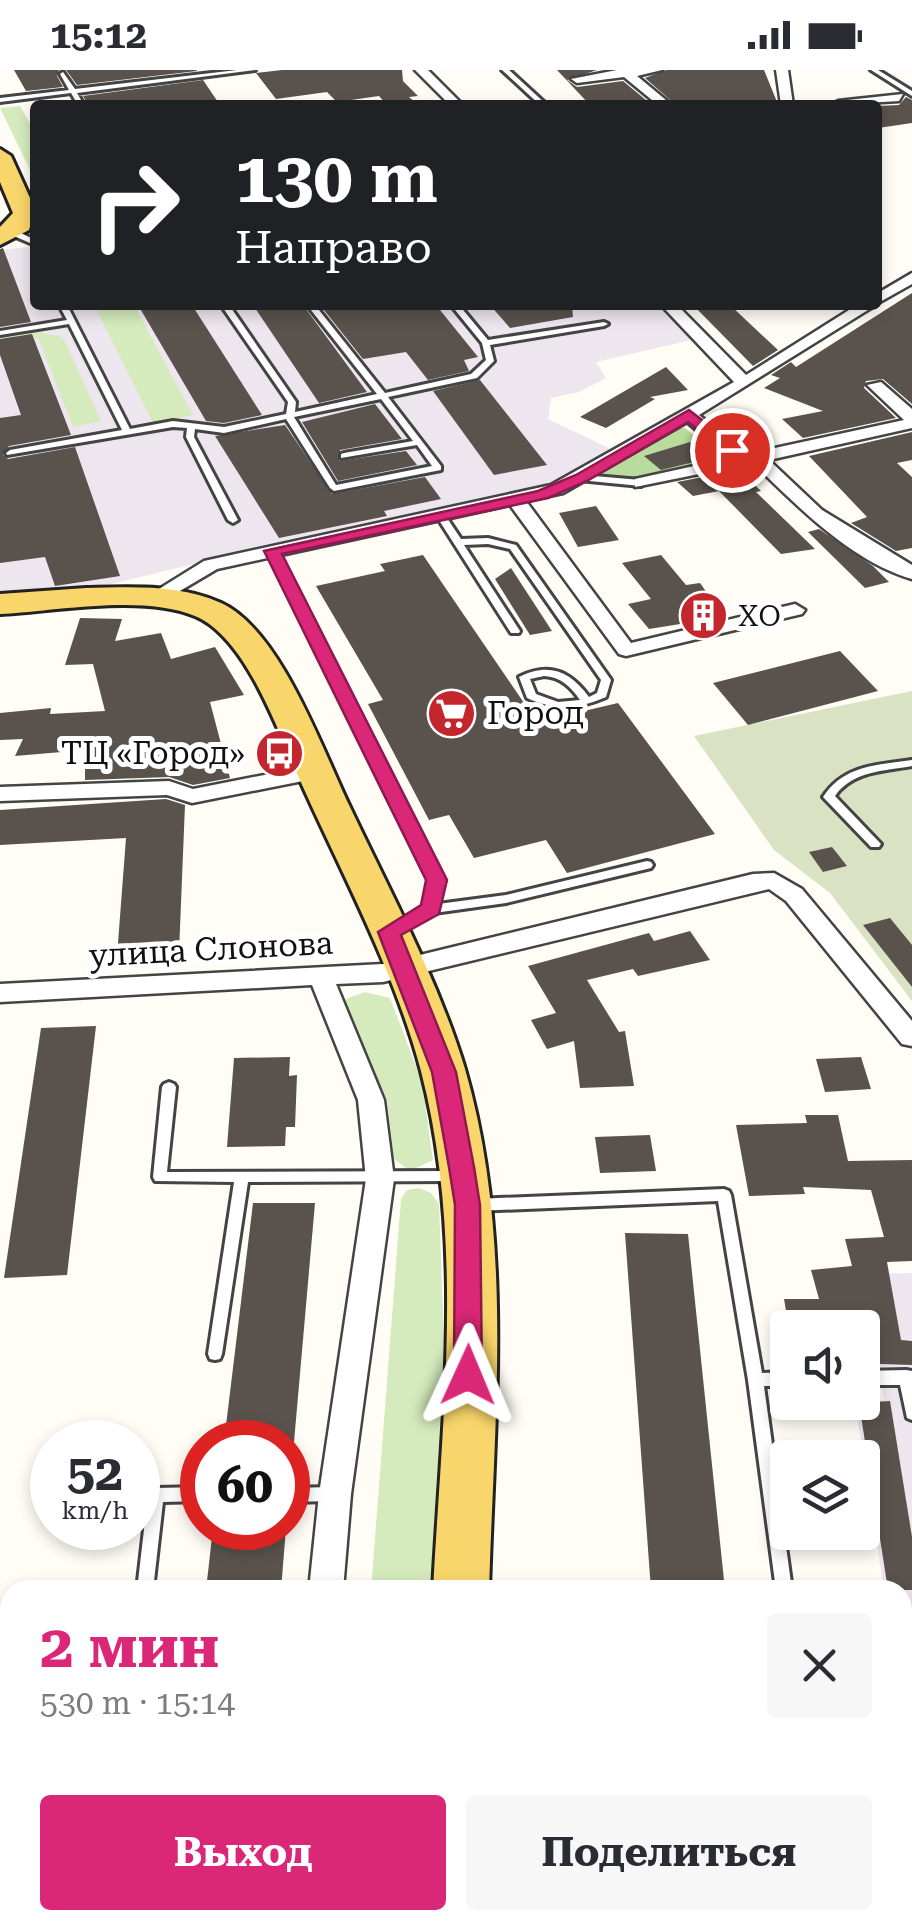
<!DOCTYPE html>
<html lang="ru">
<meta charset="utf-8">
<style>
:root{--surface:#fff;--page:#f7f7f7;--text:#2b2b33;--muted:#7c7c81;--accent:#db2777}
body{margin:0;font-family:"Roboto Serif",serif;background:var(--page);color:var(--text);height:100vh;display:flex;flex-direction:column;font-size:38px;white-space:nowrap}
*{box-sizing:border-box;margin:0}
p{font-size:32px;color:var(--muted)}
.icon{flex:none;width:55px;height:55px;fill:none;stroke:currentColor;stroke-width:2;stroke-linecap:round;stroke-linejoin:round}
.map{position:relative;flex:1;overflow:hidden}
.panel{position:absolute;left:0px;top:1510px;width:912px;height:350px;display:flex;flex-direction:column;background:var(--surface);border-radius:30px 30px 0 0;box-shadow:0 5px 15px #0003}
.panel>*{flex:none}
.hud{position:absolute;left:30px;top:30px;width:852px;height:210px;border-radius:10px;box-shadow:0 5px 15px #0003;background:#202124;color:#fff;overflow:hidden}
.buttons{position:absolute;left:770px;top:1240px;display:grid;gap:20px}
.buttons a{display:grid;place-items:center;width:110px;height:110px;border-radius:10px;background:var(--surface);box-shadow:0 5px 15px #0003;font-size:50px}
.speed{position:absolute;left:30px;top:1350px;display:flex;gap:20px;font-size:50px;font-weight:700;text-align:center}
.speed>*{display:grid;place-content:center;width:130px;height:130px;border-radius:50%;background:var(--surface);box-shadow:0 5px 15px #0003;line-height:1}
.speed small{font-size:25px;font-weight:400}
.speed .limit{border:15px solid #d22;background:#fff;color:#111}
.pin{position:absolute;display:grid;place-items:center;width:85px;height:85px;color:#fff;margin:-42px;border:5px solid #fff;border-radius:50%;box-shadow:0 2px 10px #0007}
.me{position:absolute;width:110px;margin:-55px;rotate:1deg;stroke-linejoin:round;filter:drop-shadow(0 0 8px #0008)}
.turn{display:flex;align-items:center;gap:35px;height:210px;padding:0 40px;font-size:45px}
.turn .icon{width:130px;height:130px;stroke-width:2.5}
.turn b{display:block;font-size:70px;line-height:85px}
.round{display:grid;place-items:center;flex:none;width:105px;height:105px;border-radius:10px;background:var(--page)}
.summary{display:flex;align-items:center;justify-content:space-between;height:170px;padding:0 40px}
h1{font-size:60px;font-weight:700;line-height:75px;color:var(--accent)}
.action{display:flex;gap:20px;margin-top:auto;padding:20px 40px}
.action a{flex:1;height:115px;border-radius:10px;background:var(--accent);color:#fff;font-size:40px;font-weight:700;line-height:115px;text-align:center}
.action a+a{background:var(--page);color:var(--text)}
.status{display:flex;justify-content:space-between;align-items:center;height:70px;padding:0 50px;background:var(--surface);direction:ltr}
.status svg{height:28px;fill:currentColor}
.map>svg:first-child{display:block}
</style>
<div class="status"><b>15:12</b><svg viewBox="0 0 49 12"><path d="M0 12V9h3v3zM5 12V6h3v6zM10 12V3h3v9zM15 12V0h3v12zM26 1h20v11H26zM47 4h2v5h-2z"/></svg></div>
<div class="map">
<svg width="912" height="1860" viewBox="0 0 912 1860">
<rect width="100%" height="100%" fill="#fffdf5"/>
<g fill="#eee6ef">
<polygon points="35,176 35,235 658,235 691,270 596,292 606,308 579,322 551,328 548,349 615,381 540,421 267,476 91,519 0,527 0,180"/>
<polygon points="912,1203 912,1709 903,1646 902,1520 884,1520 855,1333 884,1330 859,1204"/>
</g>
<g fill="#d5ebbd">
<polygon points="20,36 35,62 35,110 0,38"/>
<polygon points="94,235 134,235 193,345 153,353"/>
<polygon points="37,262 59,266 65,271 101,351 73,357 38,268 0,274 0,268"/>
<polygon points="365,922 390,928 422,1012 433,1090 410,1101 394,1089 387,1029 343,938 346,929"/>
<polygon points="419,1118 431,1123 439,1134 444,1270 432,1520 371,1520 401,1129 407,1120"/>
</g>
<path fill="#b9dc9c" d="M678,358H685L716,384L714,394C680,401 630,422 599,402Z"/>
<polygon fill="#d9e3c4" points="912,621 912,931 830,823 774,780 694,666"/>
<g fill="#5a524d">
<polygon points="14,0 59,0 57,6 63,17 26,21"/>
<polygon points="66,0 196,0 197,1 77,15"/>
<polygon points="282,0 402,0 403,11 418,26 409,27 418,35 387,35 379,26 337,32 327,22 276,29 256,3"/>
<polygon points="557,0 597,0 567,10 577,17 623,11 652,35 590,35"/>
<polygon points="666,0 764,0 777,32 676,35 645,8"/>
<polygon points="203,10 220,35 88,35 83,26"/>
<polygon points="906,27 912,30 912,53 878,58 878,36 899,35"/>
<polygon points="3,178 31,252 0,257 0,179"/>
<polygon points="912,223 912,334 883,309 866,311 864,318 896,348 803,368 782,349 823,341 764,318 780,308 771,305 791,292 796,297"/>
<polygon points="138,235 192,235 262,345 224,353 206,351"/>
<polygon points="253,235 303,235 367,322 319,333"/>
<polygon points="354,235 436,235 478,287 464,290 469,301 428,310 406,282 363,289 324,240"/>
<polygon points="490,235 572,235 573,247 510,258"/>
<polygon points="693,235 730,235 778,280 753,296"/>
<polygon points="32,264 71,365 9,376 3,385 8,389 75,377 120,506 55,516 45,487 0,493 0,348 21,345 0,285 0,269"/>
<polygon points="666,297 688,320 650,327 655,329 606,358 580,347"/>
<polygon points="480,310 547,395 494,405 433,321"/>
<polygon points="375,334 402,369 340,380 339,391 406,381 417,395 338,411 302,352"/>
<polygon points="285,355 332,424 425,407 441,429 384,441 387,446 279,468 215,366"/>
<polygon points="912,362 912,390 897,393 912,407 912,478 896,481 851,453 867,447 809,386"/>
<polygon points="690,372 711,388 661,400 644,386"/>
<polygon points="729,402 744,404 761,421 756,422 815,479 781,484 719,421 693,426 677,412"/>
<polygon points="596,436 619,470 578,477 559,443"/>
<polygon points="819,459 873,496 889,512 865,518 808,462"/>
<polygon points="423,485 537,652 618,633 715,764 567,803 546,770 474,788 449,745 429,750 368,634 383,630 316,516 385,501 380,494"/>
<polygon points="661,485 686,515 700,513 724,547 649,559 628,534 651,529 622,493"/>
<polygon points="511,498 539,541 552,561 530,565 495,509"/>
<polygon points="80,548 122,549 115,571 161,563 171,589 215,577 244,625 210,632 230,708 193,715 169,707 85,710 85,680 15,686 23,669 0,670 0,643 51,638 50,644 105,641 93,594 65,595"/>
<polygon points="840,581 878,621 748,655 713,613"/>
<polygon points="166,729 185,735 179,882 117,886 126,768 0,775 0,740"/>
<polygon points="832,777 847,796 823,802 809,782"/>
<polygon points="890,848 912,875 912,917 863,855"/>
<polygon points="690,861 710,890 638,906 633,899 587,910 619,962 625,961 634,1016 580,1018 574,971 547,979 531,950 556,943 528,896 649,863 654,871"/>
<polygon points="96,956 67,1205 4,1208 41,958"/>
<polygon points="290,987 289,1006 297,1005 295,1057 286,1057 285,1076 227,1077 234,988"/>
<polygon points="861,987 871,1019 825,1022 816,989"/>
<polygon points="805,1045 838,1045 848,1091 912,1090 912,1191 887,1192 901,1270 912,1271 912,1295 880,1294 874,1258 789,1258 784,1229 819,1229 811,1200 852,1196 845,1169 884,1167 871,1120 803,1117 805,1124 749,1126 736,1055 807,1053"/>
<polygon points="650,1065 656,1101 600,1103 595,1067"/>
<polygon points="253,1133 315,1133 294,1372 224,1372"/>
<polygon points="625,1163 688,1164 725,1520 651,1520"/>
<polygon points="890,1331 912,1467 912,1520 888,1520 859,1333"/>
<polygon points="213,1458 286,1458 281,1520 206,1520"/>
</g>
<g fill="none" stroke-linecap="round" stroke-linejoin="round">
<defs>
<g id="lane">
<polygon points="237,0 255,0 77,23 84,35 78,35 71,23 0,32 0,28 69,20 60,4 63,2 75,19"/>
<polygon points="502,0 509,0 547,35 540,35"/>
<polygon points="871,0 878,0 912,21 912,26"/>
<polygon points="9,160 15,160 35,170 35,175 9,164"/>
<path d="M59,235H67L130,359L173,351L224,357L286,344L288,332L221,235H229L296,332L295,342L377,324L307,235H315L385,323L471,304L486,290L482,273L451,235H459L488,270L604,252L608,254L604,256L490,275L494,291L477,308L388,327L441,396V400L334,421L330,418L286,349L224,363L195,359L194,367L238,450L233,453L228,450L186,367L187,358L173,357L7,385L6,383L10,380L122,360L69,254L0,265V261L67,250ZM381,329L413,371L344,383L341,384V388L417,375L432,396L336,415L294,347Z"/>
<polygon points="582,405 641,410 645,413 641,416 579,410 579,406"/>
<path d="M442,444L445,445L461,469L488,468L516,475L611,610L606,627C578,639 556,641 527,628L519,607C549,592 570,601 589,627L597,623L601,610L510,479L488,474L464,475L520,561L519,563H511L437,447ZM544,606C561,607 571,617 580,630L558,632L536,624L530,609Z"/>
<polygon points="272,478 277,481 443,810 438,834 506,825 647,791 651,792 653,795 651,798 506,833 434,843 395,864 387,864 385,861 387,858 426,837 431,810 267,481"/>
<path d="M912,690V696C884,701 852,701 835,726L881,774L879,777H871L823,727C844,695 877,695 912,690Z"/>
<polygon points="169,1012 174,1014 176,1017 167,1102 456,1101 461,1102 463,1106 461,1110 456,1111 248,1112 222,1284 220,1289 215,1290 210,1289 208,1284 234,1112 155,1111 153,1107 162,1017 164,1014"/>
<polygon points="724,1119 729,1121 731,1125 762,1303 788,1302 788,1316 764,1316 792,1520 776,1520 748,1310 718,1131 475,1141 470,1139 468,1135 470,1131 475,1129"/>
<polygon points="906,1300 912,1301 912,1350 907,1348 900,1315 862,1315 862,1301"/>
<polygon points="202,1417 202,1431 163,1432 153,1520 137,1520 148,1425 150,1420 156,1418"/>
<polygon points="332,1417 338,1419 340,1424 338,1429 332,1431 288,1432 289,1418"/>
<polygon points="114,1850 132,1850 131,1860 113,1860"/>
<polygon points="819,1850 837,1850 838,1860 820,1860"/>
</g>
<g id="street">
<polygon points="415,0 428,0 463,35 450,35"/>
<polygon points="617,0 662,0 637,6 672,35 658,35 624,7 577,13 571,9"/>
<polygon points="776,0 788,0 793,35 781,35"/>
<polygon points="903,24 899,31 832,35 838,31"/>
<polygon points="912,203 912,214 878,233 878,223"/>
<path d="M661,235H677L746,305L857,235H876L699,345L737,376L756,382L904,350L867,315L881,312L912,339V358L769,390L822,440L912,495V509C852,492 797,436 753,393L635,417V409L735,387L725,384L687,352L563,423L526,431L631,573L795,534L805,540L802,544L626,586L619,584L510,435L217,499L163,531L156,533L146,527L204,491L551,415L734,312Z"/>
<polygon points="315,695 326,702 323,707 192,733 167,725 0,731 0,717 169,711 193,719"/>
<polygon points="774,803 802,819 912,951 912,976 902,974 786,831 769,819 383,912 336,914 384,1030 394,1109 351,1424 343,1520 309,1520 319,1424 366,1109 358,1030 312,915 0,932 0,914 383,894 753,804"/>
<polygon points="284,1850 322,1850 323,1860 285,1860"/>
</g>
<g id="primary">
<polygon points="0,79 11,86 35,139 29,160 0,175 0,157 13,143 0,112"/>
<path d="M86,518C130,517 180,514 221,533C280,560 322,679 349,735C390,822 437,907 465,999C514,1168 494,1347 489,1520H433C442,1348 465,1171 421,1001C394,899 342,804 299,708C278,661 246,567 195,546C143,524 56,541 0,544V524Z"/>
<rect x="419" y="1850" width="64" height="10"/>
</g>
</defs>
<use href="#lane" stroke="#444" stroke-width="6"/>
<use href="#street" stroke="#444" stroke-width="5"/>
<use href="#primary" stroke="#222" stroke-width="6"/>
<use href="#lane" fill="#fff" fill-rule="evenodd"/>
<use href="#street" fill="#fff" fill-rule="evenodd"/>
<use href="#primary" fill="#f9d66b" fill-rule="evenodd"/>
</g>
<polygon fill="#db2777" stroke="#8e194d" stroke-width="2.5" points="689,340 737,377 737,383 726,383 688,352 587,411 548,428 282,484 447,810 439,844 401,865 456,1002 474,1097 480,1135 482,1305 478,1314 468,1317 458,1314 454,1305 455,1135 449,1097 432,1002 378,862 421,835 426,810 264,481 538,421 576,405"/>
<defs>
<symbol id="building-disc" viewBox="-11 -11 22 22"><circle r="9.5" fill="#c4262e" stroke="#fff"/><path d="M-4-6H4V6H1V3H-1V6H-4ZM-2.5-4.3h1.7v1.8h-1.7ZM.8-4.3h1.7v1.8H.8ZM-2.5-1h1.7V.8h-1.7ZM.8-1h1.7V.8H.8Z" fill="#fff"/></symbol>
<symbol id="supermarket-disc" viewBox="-11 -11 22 22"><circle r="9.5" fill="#c4262e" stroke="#fff"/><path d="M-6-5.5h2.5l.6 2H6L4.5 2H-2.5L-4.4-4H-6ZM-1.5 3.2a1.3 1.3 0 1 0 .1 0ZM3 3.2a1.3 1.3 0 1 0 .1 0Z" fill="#fff"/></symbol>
<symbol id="bus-disc" viewBox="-11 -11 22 22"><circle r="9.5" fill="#c4262e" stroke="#fff"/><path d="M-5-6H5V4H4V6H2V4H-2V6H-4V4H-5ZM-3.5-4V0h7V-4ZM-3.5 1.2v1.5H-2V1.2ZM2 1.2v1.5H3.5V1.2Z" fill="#fff"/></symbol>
</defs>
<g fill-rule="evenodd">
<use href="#building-disc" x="676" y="518" width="55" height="55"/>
<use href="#supermarket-disc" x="424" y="616" width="55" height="55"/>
<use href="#bus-disc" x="252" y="656" width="55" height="55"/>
</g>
<g text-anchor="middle" stroke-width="10" stroke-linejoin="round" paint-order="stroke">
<g font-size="28" fill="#111" stroke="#fff" text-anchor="start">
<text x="738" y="556">ХО</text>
</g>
<g font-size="32" fill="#111" stroke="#fff" text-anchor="start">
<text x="487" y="654">Город</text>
<text x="245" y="694" text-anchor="end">ТЦ «Город»</text>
</g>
<g font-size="32" fill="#111" stroke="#fff">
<text transform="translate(211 879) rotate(-3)" y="11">улица Слонова</text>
</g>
</g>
</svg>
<div class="buttons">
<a><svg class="icon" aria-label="sound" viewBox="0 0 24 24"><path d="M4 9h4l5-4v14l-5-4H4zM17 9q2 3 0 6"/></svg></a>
<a><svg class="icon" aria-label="layers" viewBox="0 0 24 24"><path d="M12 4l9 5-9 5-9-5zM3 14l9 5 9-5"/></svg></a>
</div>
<div class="speed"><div>52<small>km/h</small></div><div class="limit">60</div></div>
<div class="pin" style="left:732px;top:380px;background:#d93025"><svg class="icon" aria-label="arrive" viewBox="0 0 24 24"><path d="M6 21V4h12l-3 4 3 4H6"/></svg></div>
<svg class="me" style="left:468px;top:1305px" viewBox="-20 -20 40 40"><path d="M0-17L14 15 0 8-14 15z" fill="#db2777" stroke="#fff" stroke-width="4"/></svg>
<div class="hud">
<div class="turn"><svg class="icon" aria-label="right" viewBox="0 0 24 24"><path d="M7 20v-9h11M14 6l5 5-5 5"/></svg><div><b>130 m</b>Направо</div></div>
</div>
<section class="panel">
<div class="summary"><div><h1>2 мин</h1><p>530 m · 15:14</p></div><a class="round"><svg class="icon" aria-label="close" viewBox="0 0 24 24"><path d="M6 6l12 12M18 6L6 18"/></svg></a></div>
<div class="action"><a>Выход</a><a>Поделиться</a></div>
</section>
</div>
